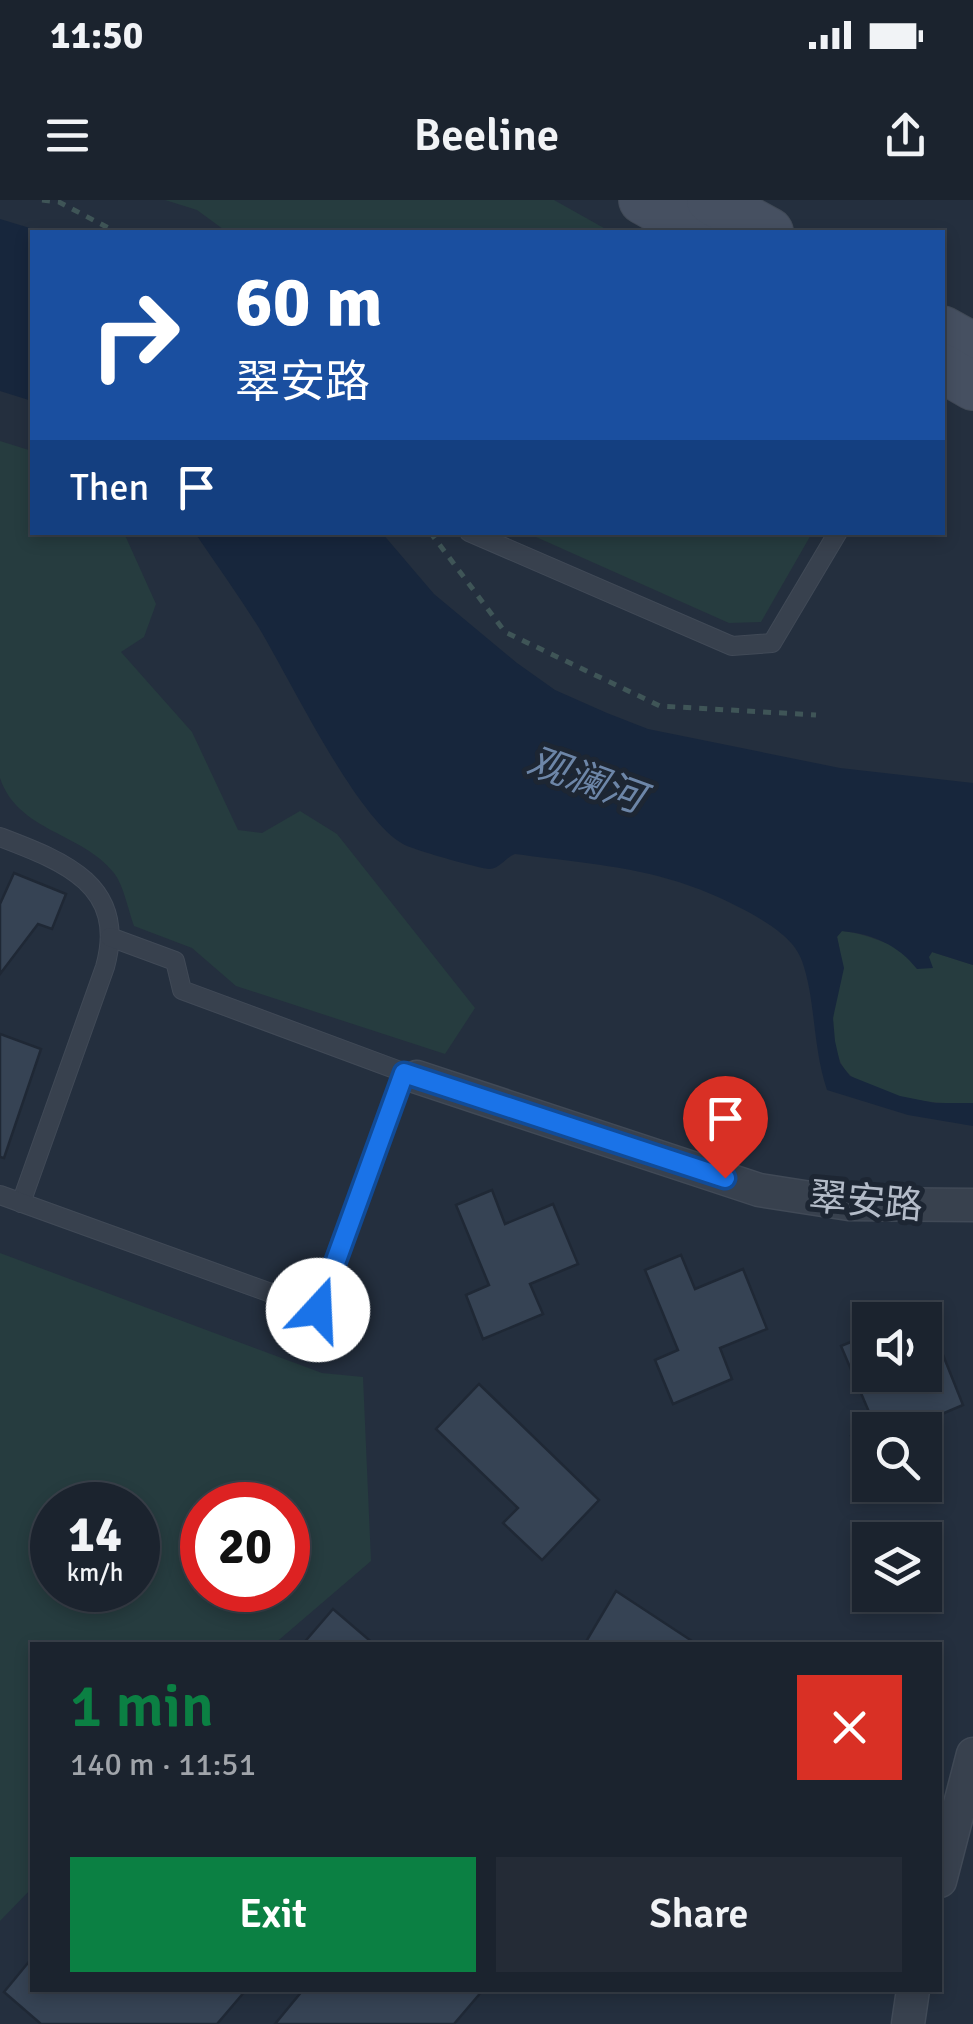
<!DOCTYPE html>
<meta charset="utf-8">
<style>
:root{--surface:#1b232e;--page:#242b36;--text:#f1f3f6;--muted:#a0a4aa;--line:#39404a;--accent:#0b8043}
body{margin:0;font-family:Signika,"Noto Sans SC",sans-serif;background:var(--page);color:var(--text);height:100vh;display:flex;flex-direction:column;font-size:38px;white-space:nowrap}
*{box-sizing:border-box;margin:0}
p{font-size:32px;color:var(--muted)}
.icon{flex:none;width:55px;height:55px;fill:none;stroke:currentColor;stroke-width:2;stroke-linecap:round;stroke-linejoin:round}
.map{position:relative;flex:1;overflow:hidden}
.panel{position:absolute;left:30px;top:1442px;width:912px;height:350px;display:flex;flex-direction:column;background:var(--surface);border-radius:0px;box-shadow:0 5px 15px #0003,0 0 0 2px var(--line)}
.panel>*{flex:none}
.top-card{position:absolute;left:30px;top:30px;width:915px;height:305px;border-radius:0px;box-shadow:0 5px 15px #0003,0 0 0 2px var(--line);background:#1a4fa0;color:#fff;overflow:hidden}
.tools{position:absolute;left:852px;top:1102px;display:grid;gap:20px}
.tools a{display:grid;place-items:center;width:90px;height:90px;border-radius:0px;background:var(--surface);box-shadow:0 5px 15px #0003,0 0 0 2px var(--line);font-size:50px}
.speed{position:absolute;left:30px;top:1282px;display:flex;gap:20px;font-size:50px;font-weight:700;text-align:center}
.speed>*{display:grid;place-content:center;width:130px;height:130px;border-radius:50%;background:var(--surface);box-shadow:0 5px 15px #0003,0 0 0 2px var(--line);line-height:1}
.speed small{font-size:25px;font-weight:400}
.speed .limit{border:15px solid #d22;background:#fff;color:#111}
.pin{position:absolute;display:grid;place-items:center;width:85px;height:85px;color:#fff;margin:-102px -42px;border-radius:50% 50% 50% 0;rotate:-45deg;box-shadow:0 0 10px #0007}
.pin .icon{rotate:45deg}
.me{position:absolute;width:110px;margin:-55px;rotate:20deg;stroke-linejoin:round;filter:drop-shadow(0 0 8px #0008)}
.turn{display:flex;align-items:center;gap:35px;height:210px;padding:0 40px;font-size:45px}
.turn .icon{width:130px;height:130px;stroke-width:2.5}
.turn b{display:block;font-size:70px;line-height:85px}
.then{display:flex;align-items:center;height:95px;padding:0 40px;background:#0003;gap:20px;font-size:38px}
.round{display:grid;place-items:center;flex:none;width:105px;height:105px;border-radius:0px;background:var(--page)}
.summary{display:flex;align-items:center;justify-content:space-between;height:170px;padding:0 40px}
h1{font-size:60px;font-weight:600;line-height:75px;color:var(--accent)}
.primary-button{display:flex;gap:20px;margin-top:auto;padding:20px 40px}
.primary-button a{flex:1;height:115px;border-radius:0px;background:var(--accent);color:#fff;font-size:40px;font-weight:600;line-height:115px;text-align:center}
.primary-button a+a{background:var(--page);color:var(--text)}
.status{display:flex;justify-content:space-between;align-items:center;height:70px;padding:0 50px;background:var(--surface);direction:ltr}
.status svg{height:28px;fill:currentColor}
header{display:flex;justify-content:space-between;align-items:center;height:130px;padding:0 40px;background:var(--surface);font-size:45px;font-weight:600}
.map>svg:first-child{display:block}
</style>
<div class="status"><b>11:50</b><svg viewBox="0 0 49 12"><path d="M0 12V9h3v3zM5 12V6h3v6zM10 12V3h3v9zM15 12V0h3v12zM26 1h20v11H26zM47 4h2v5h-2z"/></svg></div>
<header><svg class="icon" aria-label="menu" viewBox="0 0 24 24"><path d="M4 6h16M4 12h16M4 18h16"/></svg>Beeline<svg class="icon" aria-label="share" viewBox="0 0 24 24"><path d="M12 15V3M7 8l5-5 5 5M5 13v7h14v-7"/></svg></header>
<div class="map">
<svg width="973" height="1824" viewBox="0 0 973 1824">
<rect width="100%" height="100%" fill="#242f3e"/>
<g fill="#263c3f" fill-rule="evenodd">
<polygon points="165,0 554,0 611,32 227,32 197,10"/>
<path d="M0,241L32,251V332L124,333L156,404L144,437L121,452L192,532L238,630L262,633L300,611L337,634L475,808L445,854L236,786L192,748L134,726C128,710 124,686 114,673C82,632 18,632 0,578Z"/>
<polygon points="527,333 812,332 812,333 761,422 729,423"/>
<path d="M842,731C873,734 898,751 929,756L932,752L973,765V903C941,906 869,897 847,872C836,860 833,837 833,821C834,784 846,778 837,736Z"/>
<path d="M0,1053L322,1173L363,1177L371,1361L273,1445H32V1688L0,1721ZM138,1305V1390H52V1305ZM288,1305V1390H202V1305Z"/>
</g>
<g fill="#17263c">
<polygon points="0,19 43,32 32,32 32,201 0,191"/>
<path d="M195,333H382L434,394L517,463L555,490L607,513L648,529L840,568L973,583V765L932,752L929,757L933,768L917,769C898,745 873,734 842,731L837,737L844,768L833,818L835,841L840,863L850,876L900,896L935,903H973V926L908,915L827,890C812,845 816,800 802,761C795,740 771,725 752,714C670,668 606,666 515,654C505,658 500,668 490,669C485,670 410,649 403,644C356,618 290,479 259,428C239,396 216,364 195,333Z"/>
</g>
<g fill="#364354" stroke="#1f2835" stroke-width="2.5">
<polygon points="14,673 66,694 52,729 38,724 0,774 0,704"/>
<polygon points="0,834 41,849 4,958 0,957"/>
<polygon points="492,990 505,1024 553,1004 578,1064 530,1084 543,1114 483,1139 466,1095 489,1085 456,1005"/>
<polygon points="681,1055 695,1089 743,1069 767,1129 720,1148 732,1179 673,1204 655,1160 678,1150 645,1070"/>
<polygon points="870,1134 870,1175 925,1175 925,1151 939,1145 963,1205 916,1225 918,1230 870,1230 869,1280 851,1236 875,1226 841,1146"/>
<polygon points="479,1184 599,1300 542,1360 503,1323 518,1308 436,1229"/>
<polygon points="616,1391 698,1445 584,1445"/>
<polygon points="333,1409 375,1445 302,1445"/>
<polygon points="32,1758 32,1790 246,1790 217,1824 41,1824 4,1792"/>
<polygon points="303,1790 483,1790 454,1824 275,1824"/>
</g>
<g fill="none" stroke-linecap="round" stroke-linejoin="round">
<defs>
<g id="lane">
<polyline points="469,332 732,446 772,443 838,332"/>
<path d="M0,637C63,661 128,685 105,767L21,1003"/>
<polyline points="110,737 175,761 182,790 411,875"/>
<polyline points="0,995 318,1110 404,873"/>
</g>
<g id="street">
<polyline points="417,877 759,990 849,1004 973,1005"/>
<polyline points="940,1681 973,1554"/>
<polyline points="908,1824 913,1790"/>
</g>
<g id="secondary">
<polyline points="643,0 700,32"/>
<polyline points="711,0 769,32"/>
<polyline points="942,130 973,147"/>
<polyline points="942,168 973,186"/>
</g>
</defs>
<use href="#lane" stroke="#414a57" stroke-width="20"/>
<use href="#street" stroke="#414a57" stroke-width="35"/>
<use href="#secondary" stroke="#414a57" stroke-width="50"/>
<g stroke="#3f5557" stroke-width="5" stroke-dasharray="8 8" stroke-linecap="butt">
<polyline points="42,0 59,2 116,32"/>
<polyline points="430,332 505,432 660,506 816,515"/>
</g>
<use href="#lane" stroke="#38414e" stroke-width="18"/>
<use href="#street" stroke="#38414e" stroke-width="32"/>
<use href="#secondary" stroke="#465061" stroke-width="48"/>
</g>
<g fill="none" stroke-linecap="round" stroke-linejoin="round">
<defs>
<polyline id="route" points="318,1110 404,873 725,978"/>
</defs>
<use href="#route" stroke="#114b97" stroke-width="25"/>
<use href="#route" stroke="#1a73e8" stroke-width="18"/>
</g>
<g text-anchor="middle" stroke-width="10" stroke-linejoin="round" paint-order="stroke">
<g font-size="38" fill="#b4bcc9" stroke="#1d2633">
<text transform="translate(866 1001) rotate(5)" y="13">翠安路</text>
</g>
<g font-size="40" font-style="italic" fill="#6d86a8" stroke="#1d2633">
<text transform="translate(586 579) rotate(20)" y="14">观澜河</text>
</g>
</g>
</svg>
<div class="tools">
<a><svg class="icon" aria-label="sound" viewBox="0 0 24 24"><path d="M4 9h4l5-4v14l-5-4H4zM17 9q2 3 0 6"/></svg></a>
<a><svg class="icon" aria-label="search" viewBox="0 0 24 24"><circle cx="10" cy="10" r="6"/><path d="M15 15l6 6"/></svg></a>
<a><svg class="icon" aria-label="layers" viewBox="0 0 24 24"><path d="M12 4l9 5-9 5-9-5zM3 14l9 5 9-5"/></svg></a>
</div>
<div class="speed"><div>14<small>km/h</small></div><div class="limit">20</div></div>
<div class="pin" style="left:725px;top:978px;background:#d93025"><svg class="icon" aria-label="arrive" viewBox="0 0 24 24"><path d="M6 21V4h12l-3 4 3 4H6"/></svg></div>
<svg class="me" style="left:318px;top:1110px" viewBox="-20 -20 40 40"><circle r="19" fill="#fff"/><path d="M0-13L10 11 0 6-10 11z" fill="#1a73e8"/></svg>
<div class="top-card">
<div class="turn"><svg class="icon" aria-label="right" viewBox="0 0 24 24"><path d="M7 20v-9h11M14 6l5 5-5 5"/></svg><div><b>60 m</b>翠安路</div></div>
<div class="then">Then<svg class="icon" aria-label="arrive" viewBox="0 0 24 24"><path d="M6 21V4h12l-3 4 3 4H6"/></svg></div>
</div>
<section class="panel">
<div class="summary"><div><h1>1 min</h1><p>140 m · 11:51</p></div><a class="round" style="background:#d93025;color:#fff"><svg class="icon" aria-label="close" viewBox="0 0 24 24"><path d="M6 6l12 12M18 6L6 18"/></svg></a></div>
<div class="primary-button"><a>Exit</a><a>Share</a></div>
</section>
</div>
